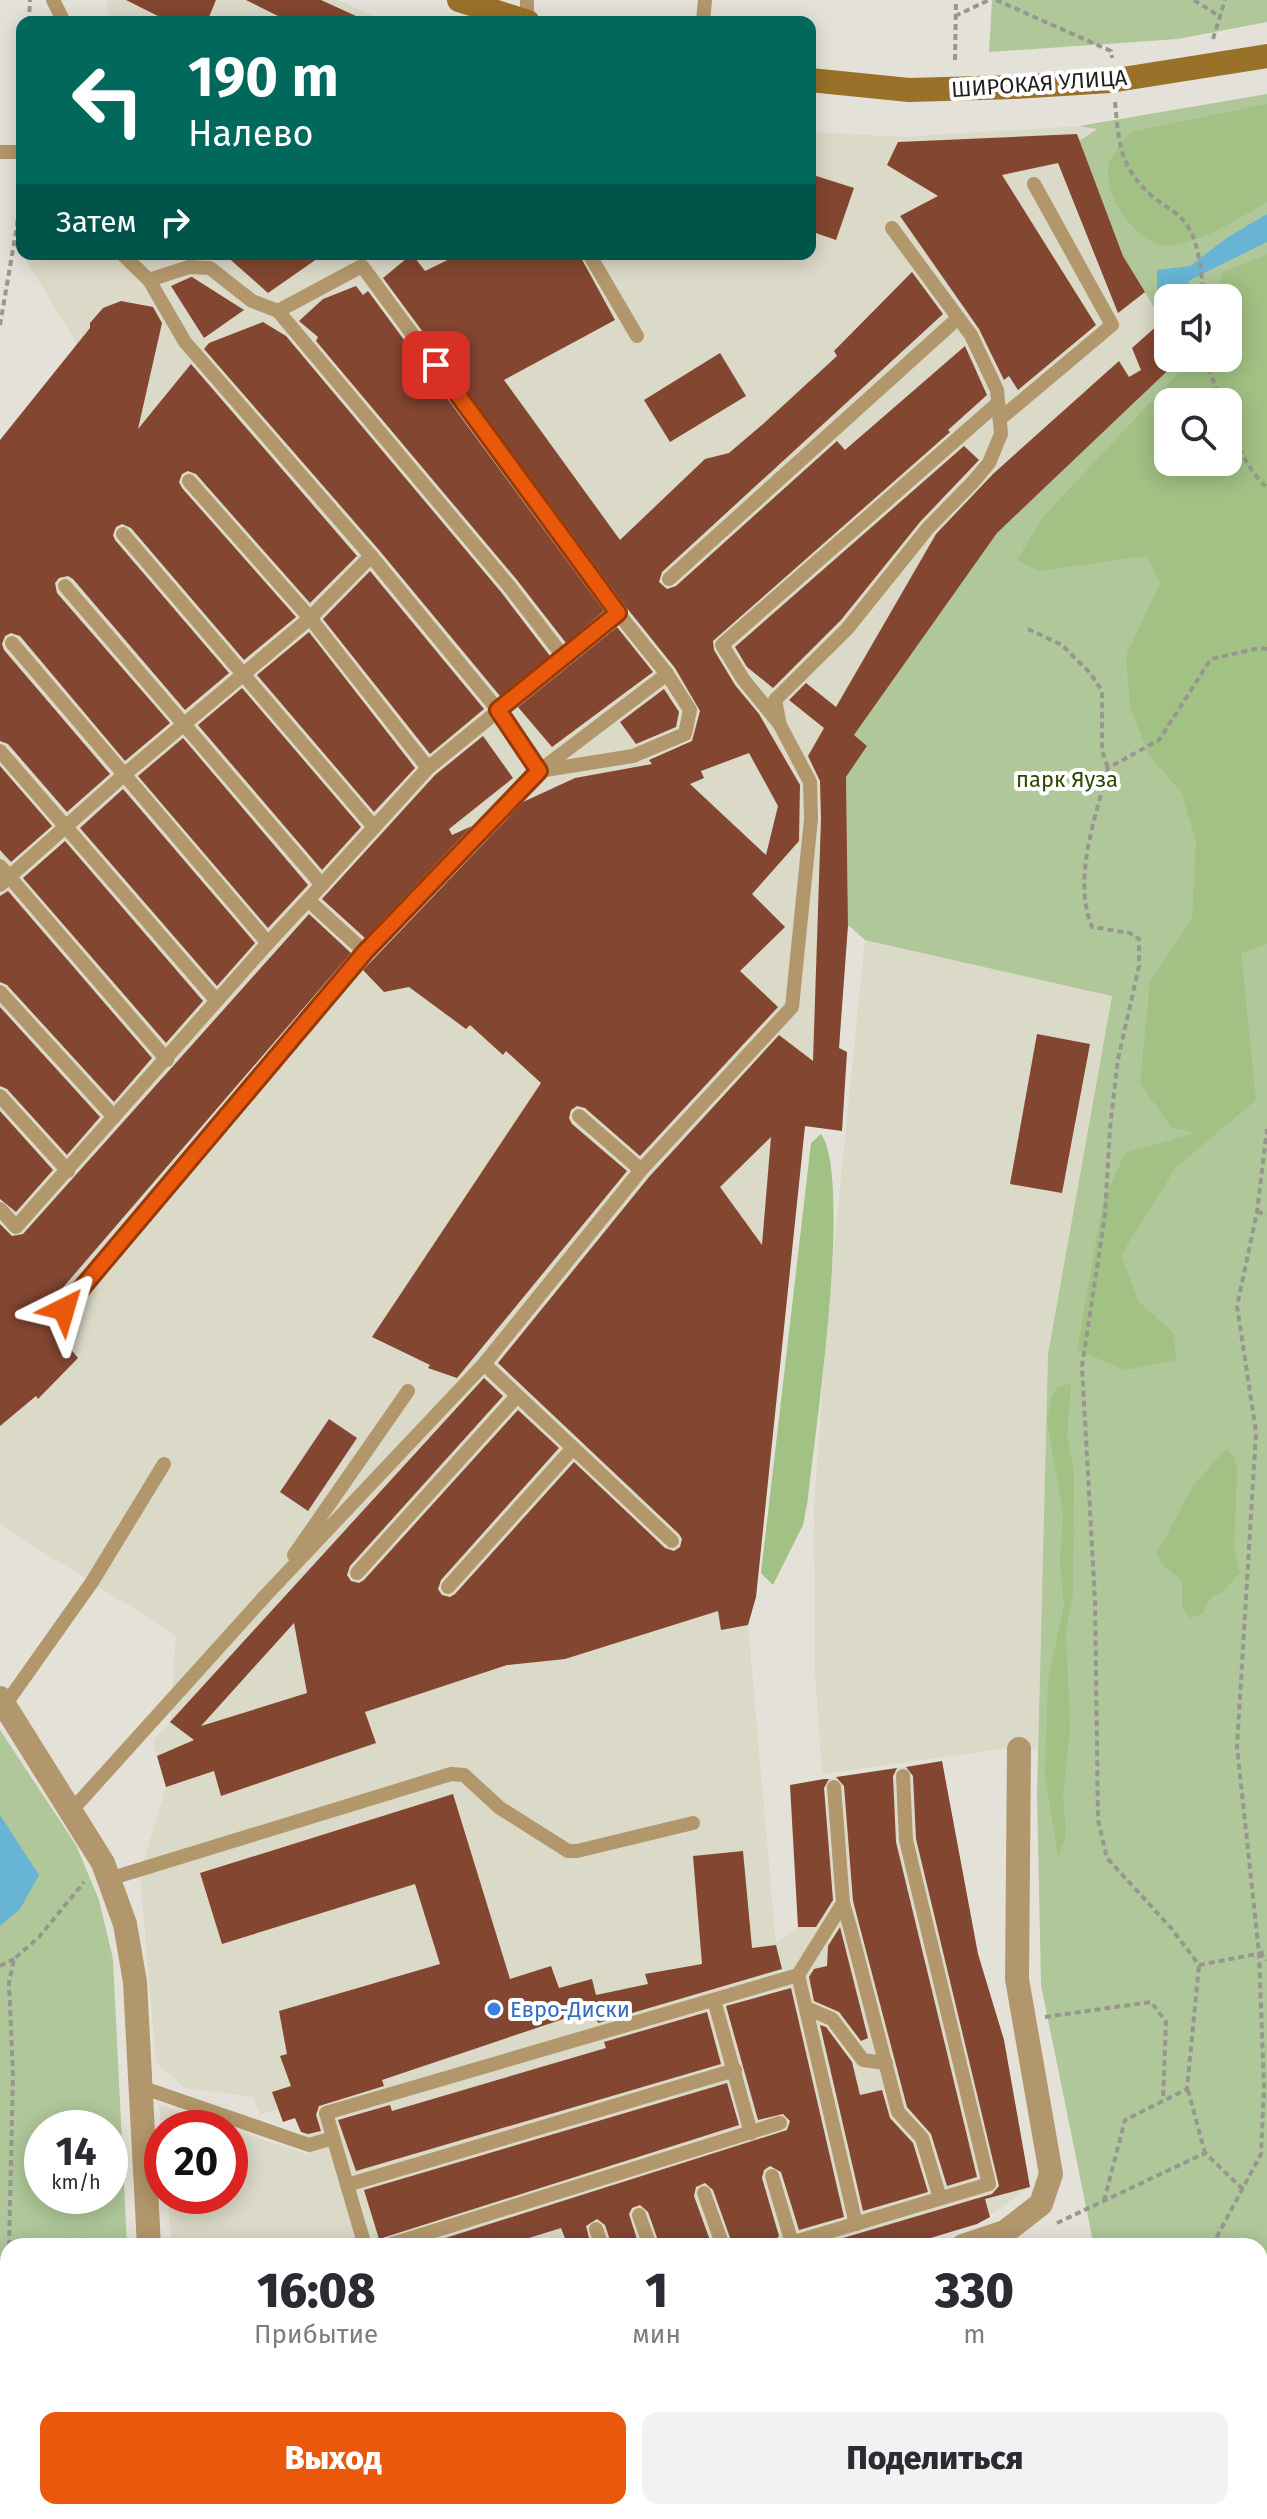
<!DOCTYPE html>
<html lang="ru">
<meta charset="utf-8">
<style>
:root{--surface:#fff;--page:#f2f2f3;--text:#2b2b33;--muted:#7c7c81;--accent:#ea580c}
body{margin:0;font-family:"Fira Sans",sans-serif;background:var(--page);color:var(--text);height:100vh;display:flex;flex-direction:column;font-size:30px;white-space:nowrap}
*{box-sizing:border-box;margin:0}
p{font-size:26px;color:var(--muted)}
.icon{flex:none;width:44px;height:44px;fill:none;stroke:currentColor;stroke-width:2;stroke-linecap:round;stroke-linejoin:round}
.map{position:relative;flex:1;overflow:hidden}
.drawer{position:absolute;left:0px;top:2238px;width:1268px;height:282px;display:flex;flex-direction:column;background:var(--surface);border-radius:24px 24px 0 0;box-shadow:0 4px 20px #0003}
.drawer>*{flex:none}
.hud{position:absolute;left:16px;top:16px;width:800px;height:244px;border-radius:16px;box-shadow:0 4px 20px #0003;background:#00695c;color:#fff;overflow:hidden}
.tools{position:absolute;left:1154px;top:284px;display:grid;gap:16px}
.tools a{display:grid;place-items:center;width:88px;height:88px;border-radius:16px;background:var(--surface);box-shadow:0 4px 20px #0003;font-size:40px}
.speed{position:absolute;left:24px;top:2110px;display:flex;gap:16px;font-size:40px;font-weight:700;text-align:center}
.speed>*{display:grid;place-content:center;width:104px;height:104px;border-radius:50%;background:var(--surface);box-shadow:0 4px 20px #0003;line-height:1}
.speed small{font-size:20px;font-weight:400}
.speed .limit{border:12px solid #d22;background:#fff;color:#111}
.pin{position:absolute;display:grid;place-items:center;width:68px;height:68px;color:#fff;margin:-34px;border-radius:16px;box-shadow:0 4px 12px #0006}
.me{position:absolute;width:88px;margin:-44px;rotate:40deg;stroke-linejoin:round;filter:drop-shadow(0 0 6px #0008)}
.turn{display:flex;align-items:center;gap:28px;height:168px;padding:0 40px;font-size:36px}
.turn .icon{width:104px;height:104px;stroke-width:2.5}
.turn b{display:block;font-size:56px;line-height:68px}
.then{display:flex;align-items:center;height:76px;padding:0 40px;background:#0003;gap:16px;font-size:30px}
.eta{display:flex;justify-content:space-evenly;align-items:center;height:136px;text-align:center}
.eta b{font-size:48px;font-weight:800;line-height:56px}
.button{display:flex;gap:16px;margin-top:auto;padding:16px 40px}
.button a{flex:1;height:92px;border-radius:16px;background:var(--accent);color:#fff;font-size:32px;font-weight:800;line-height:92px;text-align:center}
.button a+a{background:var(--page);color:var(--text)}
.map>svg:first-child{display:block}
</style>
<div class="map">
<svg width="1267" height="2519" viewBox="0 0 1267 2519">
<rect width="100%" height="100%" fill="#e4e2d8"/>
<g fill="#dbd9c7">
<polygon points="107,0 338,0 386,22 108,22"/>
<polygon points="1079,126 1097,128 1079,140 1123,256 1168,331 1168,358 867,746 848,925 839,1047 847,1052 842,1131 804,1126 790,1146 802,1156 756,1597 748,1625 776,1944 798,1927 790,1785 942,1761 978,1954 1004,2040 1030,2187 977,2224 904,2246 172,2246 167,2196 230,2196 230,2129 309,2155 295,2118 283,2122 278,2109 260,2115 253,2097 185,2088 156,2062 140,1874 166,1787 153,1741 170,1722 176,1635 0,1525 0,440 77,344 22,254 810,254 810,132 903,137"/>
<polygon points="865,940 1112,995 1048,1354 1038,1749 1002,1749 822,1774 815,1673 814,1507 829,1295"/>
<polygon points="159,2105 227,2128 162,2128 162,2135"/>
</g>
<g fill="#afc799" fill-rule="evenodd">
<polygon points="992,0 1267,0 1267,22 1178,39 989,52"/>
<path d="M1267,94V2519H1179L1177,2512H1260V2246H1094L1041,1985L1037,1794L1048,1354L1112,996L865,940L848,925L846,777L867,746L854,735L997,533L1181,358H1228V298H1168V331L1123,256L1079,141L1097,129L1079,126ZM1168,402H1228V462H1168Z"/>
<path d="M0,1730L76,1845L99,1900L113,1959L127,2246H8V2512H140L141,2519H0ZM42,2128H110V2196H42Z"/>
</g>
<g fill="#a2c184" fill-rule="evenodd">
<path d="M1267,104V202C1237,219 1206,241 1171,245C1138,249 1102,194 1109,164C1112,154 1124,141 1130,132Z"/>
<path d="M1267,255V944L1241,953L1256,1100L1176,1167L1121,1255L1138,1301L1174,1334L1176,1360L1125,1370L1077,1350L1103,1202L1125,1153L1196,1133L1171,1127L1140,1083L1150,981L1192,919L1196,843L1182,793L1148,754L1130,706L1126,656L1160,583L1147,556L1040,571L1017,560L1043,517L1192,358H1228V298H1216L1222,272ZM1228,402V462H1168V402Z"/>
<path d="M821,1134C853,1179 815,1433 808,1499L803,1525L773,1585L761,1573L811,1143Z"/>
<polygon points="1071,1384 1067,1435 1074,1472 1073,1594 1066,1633 1070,1730 1063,1796 1066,1835 1058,1857 1045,1774 1048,1681 1064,1605 1060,1565 1063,1512 1047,1421 1052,1395 1059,1386"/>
<polygon points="1227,1448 1235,1459 1237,1471 1234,1548 1240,1572 1224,1591 1212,1596 1202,1614 1190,1618 1182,1607 1182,1581 1162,1564 1157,1553 1193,1486"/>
</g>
<g fill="#67b4d4">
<polygon points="1267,214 1267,242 1190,280 1180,295 1157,299 1157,270 1190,266 1228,237"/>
<polygon points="0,1815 39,1875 20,1909 0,1926"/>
</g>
<g fill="#834631" fill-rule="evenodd">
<polygon points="126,0 216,0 207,22 170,22"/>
<polygon points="246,0 321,0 369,22 290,22"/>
<polygon points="1077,134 1123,256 1145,292 1118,313 1058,163 1002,175 1096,325 1018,390 1009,376 1004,380 979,329 900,216 938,196 887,165 898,142"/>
<polygon points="810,174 854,188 836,240 810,231"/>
<polygon points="224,254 324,254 268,293"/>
<path d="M412,254L425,271L460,254H579L615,320L504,380L620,540L705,459L729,453L763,424L837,356L834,351L912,272L943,314L662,572L659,582L667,589L676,586L837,441L845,450L965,346L987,395L948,430L950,432L713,641L714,650L735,685L759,714L800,785L799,841L752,894L785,927L740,971L778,1007L640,1156L585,1108L577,1106L571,1110L569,1118L572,1124L627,1171L457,1378L428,1368L430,1365L372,1337L541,1083L506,1051L503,1055L470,1025L466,1029L409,987L384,992L363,970L523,802L575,778L652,764L649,760L692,741L700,711L675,668L626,607L383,278ZM749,753L778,806L766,855L690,784L704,778L701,771Z"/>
<polygon points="191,277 192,277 244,310 204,338 171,286"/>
<polygon points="356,286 363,295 368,291 604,611 566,643 517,580 316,341 318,337 299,321 323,299"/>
<polygon points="121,301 153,307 162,323 138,429 191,364 357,556 310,603 196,474 188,471 182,474 179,482 182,488 296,617 244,660 131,528 122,524 116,527 113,535 115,540 229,673 185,710 73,579 68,576 59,578 55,583 57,593 170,723 125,761 20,636 11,633 5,636 2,644 4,650 110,774 67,812 8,744 0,741 0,440 90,328 90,323 103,308"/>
<path d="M1168,316V358H1181L997,533L854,735L867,746L846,777L848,925L839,1048L847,1052L842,1131L805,1126L756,1597L748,1625L721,1630L718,1611L565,1659L507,1665L365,1712L376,1743L221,1796L214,1771L166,1787L157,1756L194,1740L170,1722L484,1378L503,1396L350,1566L347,1575L351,1581L359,1583L364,1580L518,1410L559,1448L441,1580L438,1589L442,1595L450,1597L455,1594L574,1462L665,1548L674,1551L680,1547L682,1539L679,1534L498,1363L649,1177L779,1035L813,1061L821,819L820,781L808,756L824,728L789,700L806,683L836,707L936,534L993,474L1119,361L1129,377L1141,370L1132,348ZM771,1137L762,1245L720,1187ZM294,1623L307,1693L201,1726Z"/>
<polygon points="263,322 286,336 501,592 550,656 500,696 379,550 204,349 209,343"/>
<polygon points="720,353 746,396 670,442 644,400"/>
<polygon points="964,446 979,460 920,522 841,620 773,688 747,667 735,647"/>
<polygon points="370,571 484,709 430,754 323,619"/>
<polygon points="617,627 653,672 552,747 518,707"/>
<polygon points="309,632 415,768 374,812 257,675"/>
<polygon points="242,688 361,827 322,870 198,725"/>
<polygon points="664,689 679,712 676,727 636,744 620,722"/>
<polygon points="483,736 513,778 449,829 452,835 472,826 365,938 322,899 435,775"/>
<polygon points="183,738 308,885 268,928 138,776"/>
<polygon points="0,766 52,826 11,862 0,850"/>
<polygon points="123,789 255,943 217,986 80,828"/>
<polygon points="65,841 203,1001 166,1043 23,878"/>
<polygon points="8,891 152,1058 114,1102 7,985 0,982 0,896"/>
<polygon points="309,914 351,953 41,1313 78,1358 38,1399 36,1396 0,1426 0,1224 12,1236 23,1234"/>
<polygon points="0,1007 100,1117 67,1155 7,1089 0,1086"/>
<polygon points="1037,1034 1090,1044 1062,1193 1010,1184"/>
<polygon points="0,1111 53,1170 16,1212 0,1199"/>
<polygon points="329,1419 357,1438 308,1511 280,1492"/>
<polygon points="942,1761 978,1954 1004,2040 1030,2187 985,2199 990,2217 977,2224 904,2246 816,2246 992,2194 999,2186 916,1839 913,1776 906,1767"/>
<polygon points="897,1768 893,1776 896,1842 977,2177 947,2186 931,2134 907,2107 853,1901 844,1786 836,1777"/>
<polygon points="824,1779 829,1779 824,1788 833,1900 816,1927 798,1927 790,1785"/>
<polygon points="453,1794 510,1979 551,1966 559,1988 592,1979 596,1995 648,1984 645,1974 702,1964 693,1856 743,1851 752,1948 776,1945 782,1969 598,2023 593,2009 382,2080 384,2086 319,2106 316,2115 321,2131 308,2134 301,2132 295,2118 283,2122 272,2092 291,2086 280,2056 287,2054 279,2011 440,1964 415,1884 222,1944 200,1873"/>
<polygon points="840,1927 868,2038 861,2041 839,2012 814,2001 809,1977 814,1969 827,1966 828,1946"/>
<polygon points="791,1988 844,2217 799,2230 781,2172 770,2166 764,2170 762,2178 779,2236 771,2246 733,2246 713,2190 705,2183 696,2187 694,2196 712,2246 660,2246 648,2212 640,2205 632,2208 629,2214 639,2246 612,2246 605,2225 597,2219 586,2226 591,2246 568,2246 561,2228 503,2246 420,2246 787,2130 790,2121 783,2114 758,2120 726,2006"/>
<polygon points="707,2012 721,2064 356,2171 338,2120 390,2105 392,2111 606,2048 604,2042"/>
<polygon points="820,2025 826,2027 852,2062 860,2095 882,2090 890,2118 913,2143 928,2192 863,2211"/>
<polygon points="727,2083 739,2125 379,2239 364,2190"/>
</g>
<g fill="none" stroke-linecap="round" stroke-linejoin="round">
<g stroke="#98978f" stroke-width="4" stroke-dasharray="6 4" stroke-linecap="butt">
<polyline points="996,0 1111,51 1112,58"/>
<polyline points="1194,0 1219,16"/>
<polyline points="955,16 989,0"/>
<polyline points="29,22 30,0"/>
<polyline points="1213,39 1225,0"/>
<polyline points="955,60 956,0"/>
<path d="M1115,102C1119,145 1120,168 1153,197C1163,205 1175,211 1183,220C1200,239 1201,274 1204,298"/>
<polyline points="0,325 17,226 22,170"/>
<polyline points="1209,358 1210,371 1221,402"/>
<path d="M1228,421C1237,446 1248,469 1267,488"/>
<polyline points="1028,629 1062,645 1090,673 1102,691 1102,751 1108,768"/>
<path d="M1267,649L1259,648L1211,659L1159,740L1108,768C1096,817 1072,878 1092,927L1130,933L1139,939V966L1118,1059L1110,1128L1105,1215L1082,1366L1095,1601L1098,1820L1107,1858L1171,1928L1199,1965L1267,1952"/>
<polyline points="1257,1212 1267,1214"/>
<polyline points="1259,1953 1267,1960"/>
<polyline points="0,1966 14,1959"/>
<polyline points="1045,2017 1151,2002 1166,2022 1163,2100"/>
<polyline points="1188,2090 1205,2153"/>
<polyline points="1104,2201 1125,2120 1187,2089 1199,1965"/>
<polyline points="1057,2223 1205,2153 1244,2190"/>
<polyline points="9,2246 13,2075 9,1983 14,1959 39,1937 84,1882"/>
<polyline points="1212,2246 1261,2154 1264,2087 1259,1953 1237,1747 1256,1432 1237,1306 1257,1212 1267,1129"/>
<polyline points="8,2281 8,2303"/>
<polyline points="8,2339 8,2349"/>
<polyline points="1229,2512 1232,2519"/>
</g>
<g stroke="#b3976c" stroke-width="14">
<polyline points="53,0 64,22"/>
<polyline points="527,22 527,0"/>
<polyline points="703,22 705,0"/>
<polyline points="0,152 22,152"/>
<polyline points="589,254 637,336"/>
<polyline points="149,280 189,267 210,268 252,301 278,311 509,586 563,656"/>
<polyline points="278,311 362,266 618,613 428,768 308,900 365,952"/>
<polyline points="1000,419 1112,325 1034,184"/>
<polyline points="189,481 310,618 428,768"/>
<polyline points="123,534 374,827"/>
<polyline points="669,579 958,318"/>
<polyline points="65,586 322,885"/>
<polyline points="12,643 268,943 308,900"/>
<polyline points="778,722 743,679 722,645 998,403"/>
<polyline points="0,751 216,1000"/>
<polyline points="543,768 667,674"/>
<polyline points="539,771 633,756 685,734 690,710 667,674 618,613"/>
<polyline points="0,866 167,1060"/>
<polyline points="0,885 125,774 310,618 371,556"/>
<polyline points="0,992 114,1117"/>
<polyline points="0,1096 68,1171"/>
<polyline points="579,1116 641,1170"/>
<polyline points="0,1209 16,1227 268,943"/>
<polyline points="64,1309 365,952 539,771 498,710 371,556 185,342 149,280 122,254"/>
<polyline points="484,1364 672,1541"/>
<polyline points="294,1555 408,1391"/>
<polyline points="357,1573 517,1396"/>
<polyline points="448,1587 573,1448"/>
<polyline points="5,1705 92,1582 164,1464"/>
<polyline points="834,1787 843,1903 851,1931 898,2112 922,2138 940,2198"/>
<polyline points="72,1810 266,1595 484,1364 641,1170 792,1007 811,819 810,782 780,725 775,700 847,629 928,528 973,482 989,463 1001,434 997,390 971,335 892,228"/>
<polyline points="109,1879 451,1774 464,1775 500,1808 568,1851 577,1851 693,1823"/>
<polyline points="798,1975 856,2224"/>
<polyline points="714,2000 751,2133"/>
<polyline points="806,2008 832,2019 863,2060 886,2063"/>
<polyline points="141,2087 309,2145 333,2138"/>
<polyline points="772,2176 792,2243"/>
<polyline points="347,2185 735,2070"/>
<polyline points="704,2193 723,2246"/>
<polyline points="639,2215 650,2246"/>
<polyline points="596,2229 602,2246"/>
<polyline points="365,2246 326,2113 798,1975 843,1903"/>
<polyline points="386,2246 780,2123"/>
<polyline points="781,2246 989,2184 906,1840 903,1776"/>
<polyline points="0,2491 8,2494"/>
<polyline points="65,2512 83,2519"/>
</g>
<g stroke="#b3976c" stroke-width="24">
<polyline points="0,1698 103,1863 125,1924 135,1982 149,2246"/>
<polyline points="963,2246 1005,2232 1041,2204 1051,2174 1017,1979 1019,1749"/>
<polyline points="161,2512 161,2519"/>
<polyline points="195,2519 208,2512"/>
</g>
<g stroke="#9a7129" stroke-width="24">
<polyline points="459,0 528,22"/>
<polyline points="810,80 909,90 1015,87 1110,81 1267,56"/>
</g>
</g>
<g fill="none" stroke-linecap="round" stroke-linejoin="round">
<defs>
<polyline id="route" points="64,1309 365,952 539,771 498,710 618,613 436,365"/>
</defs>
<use href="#route" stroke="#983908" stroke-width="20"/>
<use href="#route" stroke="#ea580c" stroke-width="14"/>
</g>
<circle fill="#3f7fe0" stroke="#fff" stroke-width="3" cx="494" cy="2009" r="8"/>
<g text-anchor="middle" stroke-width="8" stroke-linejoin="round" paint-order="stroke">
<g font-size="22" fill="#22211d" stroke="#fff">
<text transform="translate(1039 83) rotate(-4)" y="8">ШИРОКАЯ УЛИЦА</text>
</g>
<g font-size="22" fill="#2d4804" stroke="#fff">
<text x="1067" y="787">парк Яуза</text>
</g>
<g font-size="22" fill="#366cbe" stroke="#fff" text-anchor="start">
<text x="510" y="2017">Евро-Диски</text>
</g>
</g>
</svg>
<div class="tools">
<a><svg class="icon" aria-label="sound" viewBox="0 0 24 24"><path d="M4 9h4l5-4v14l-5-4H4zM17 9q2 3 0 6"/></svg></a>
<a><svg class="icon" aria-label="search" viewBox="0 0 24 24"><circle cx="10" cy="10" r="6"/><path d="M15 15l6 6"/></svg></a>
</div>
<div class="speed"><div>14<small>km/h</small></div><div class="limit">20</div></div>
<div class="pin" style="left:436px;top:365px;background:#d93025"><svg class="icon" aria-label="arrive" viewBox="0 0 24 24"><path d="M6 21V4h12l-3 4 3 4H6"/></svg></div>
<svg class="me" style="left:64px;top:1309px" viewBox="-20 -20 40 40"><path d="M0-17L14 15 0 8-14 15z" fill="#ea580c" stroke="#fff" stroke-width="4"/></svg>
<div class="hud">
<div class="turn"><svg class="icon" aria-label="left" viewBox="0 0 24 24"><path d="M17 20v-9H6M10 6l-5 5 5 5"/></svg><div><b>190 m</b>Налево</div></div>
<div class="then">Затем<svg class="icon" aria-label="right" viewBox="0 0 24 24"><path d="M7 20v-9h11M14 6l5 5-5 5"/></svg></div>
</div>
<section class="drawer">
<div class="eta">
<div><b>16:08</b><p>Прибытие</p></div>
<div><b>1</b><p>мин</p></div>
<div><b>330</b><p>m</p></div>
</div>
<div class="button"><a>Выход</a><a>Поделиться</a></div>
</section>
</div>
